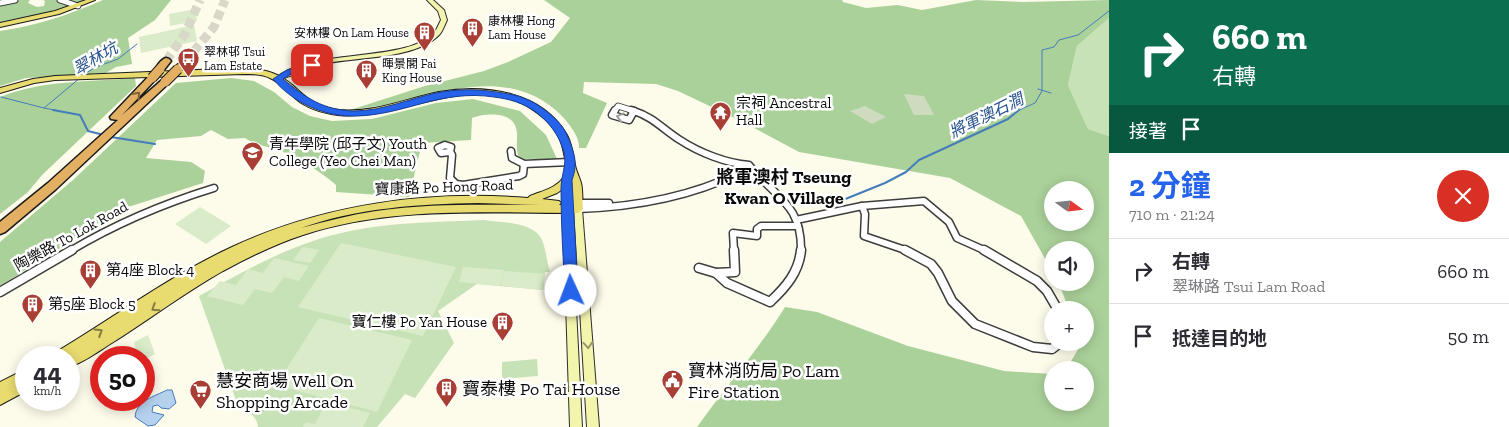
<!DOCTYPE html>
<html lang="zh-TW">
<meta charset="utf-8">
<style>
:root{--surface:#fff;--page:#f2f2f3;--text:#2b2b33;--muted:#7c7c81;--line:#e1e1e2;--accent:#2563eb}
body{margin:0;font-family:"Zilla Slab","Noto Sans TC",serif;background:var(--page);color:var(--text);height:100vh;display:flex;flex-direction:column;font-size:19px;white-space:nowrap}
*{box-sizing:border-box;margin:0}
p{font-size:16px;color:var(--muted)}
.icon{flex:none;width:28px;height:28px;fill:none;stroke:currentColor;stroke-width:2;stroke-linecap:round;stroke-linejoin:round}
.map{position:relative;flex:1;overflow:hidden}
.details{display:flex;flex-direction:column;background:var(--surface);width:400px}
.details>*{flex:none}
.hud{background:#0b6e4f;color:#fff;overflow:hidden}
.needle{width:32px;rotate:105deg}
.controls{position:absolute;left:1044px;top:181px;display:grid;gap:10px}
.controls a{display:grid;place-items:center;width:50px;height:50px;border-radius:50%;background:var(--surface);box-shadow:0 2px 12px #0003;font-size:25px}
.speed{position:absolute;left:15px;top:346px;display:flex;gap:10px;font-size:25px;font-weight:700;text-align:center}
.speed>*{display:grid;place-content:center;width:65px;height:65px;border-radius:50%;background:var(--surface);box-shadow:0 2px 12px #0003;line-height:1}
.speed small{font-size:12px;font-weight:400}
.speed .limit{border:8px solid #d22;background:#fff;color:#111}
.pin{position:absolute;display:grid;place-items:center;width:42px;height:42px;color:#fff;margin:-21px;border-radius:10px;box-shadow:0 2px 8px #0006}
.me{position:absolute;width:55px;margin:-28px;rotate:358deg;stroke-linejoin:round;filter:drop-shadow(0 0 4px #0008)}
.turn{display:flex;align-items:center;gap:18px;height:105px;padding:0 20px;font-size:22px}
.turn .icon{width:65px;height:65px;stroke-width:2.5}
.turn b{display:block;font-size:35px;line-height:42px}
.then{display:flex;align-items:center;height:48px;padding:0 20px;background:#0003;gap:10px;font-size:19px}
.round{display:grid;place-items:center;flex:none;width:52px;height:52px;border-radius:26px;background:var(--page)}
.head{display:flex;align-items:center;justify-content:space-between;height:85px;padding:0 20px}
h1{font-size:30px;font-weight:700;line-height:38px;color:var(--accent)}
ul{padding:0;list-style:none}
li{display:flex;align-items:center;gap:15px;height:65px;padding:0 20px;border-top:1px solid var(--line)}
li div{flex:1}
li b{display:block;font-size:19px}
li em{font-style:normal}
main{display:flex;flex:1;min-height:0}
.map>svg:first-child{display:block}
</style>
<main>
<div class="map">
<svg width="1109" height="427" viewBox="0 0 1109 427">
<rect width="100%" height="100%" fill="#fdfbea"/>
<g fill="#c8e2b8">
<polygon points="1109,18 1109,136 1088,129 1068,85 1077,46"/>
<path d="M484,220C501,223 534,221 542,240C546,250 547,262 550,272H545L543,290L477,284L438,311L454,343L415,398L405,394L377,427H258C257,416 247,410 238,406L199,296C247,269 295,242 350,231C393,222 440,222 484,220Z"/>
<polygon points="537,359 538,376 502,379 502,362"/>
</g>
<g fill="#abd19a" fill-rule="evenodd">
<polygon points="0,0 30,0 28,3 37,7 44,6 45,1 43,0 84,0 37,16 0,23"/>
<path d="M103,0H171L155,20L128,38L132,64L116,67L106,73L26,78L0,86V31C36,26 71,14 103,0Z"/>
<path d="M544,0H842L843,2L866,8L898,5L922,10L976,0L1023,2L1109,0V18L1077,46L1068,85L1088,129L1109,136V427H697C726,386 759,349 785,307L817,312L908,346L1004,371L1052,374V402H1085V370H1066L1080,346L1079,343L1085,342V310H1069L1059,283L1085,282V250H1052V271L1021,216L950,178L799,152L743,122L678,91L656,84L584,82L583,93L607,103L586,148H579C580,137 569,124 562,116C510,65 445,92 384,105C373,107 361,108 350,110L425,86L484,71L508,62L551,42L570,18ZM1052,190H1085V222H1052Z"/>
<path d="M135,78L136,86L42,175L28,192L0,214V97C42,80 89,82 135,78Z"/>
<path d="M231,78L254,81L274,92L292,107L310,116L332,121L372,119L436,103L473,99L520,111L546,135L557,159H520C514,150 519,138 516,128C512,111 484,113 472,118L471,140L422,143L409,197L336,192V185C320,171 299,158 279,150C267,146 256,146 245,138L228,139L211,130L201,136L157,140L146,158L191,162L205,171L203,183L122,209L0,286V242L73,180L176,83Z"/>
</g>
<g fill="#cedbbf">
<polygon points="904,94 924,96 934,115 914,115"/>
<polygon points="865,106 886,117 872,124 850,111"/>
</g>
<g fill="#daebc9">
<polygon points="195,9 197,21 170,26 169,14"/>
<polygon points="194,25 197,41 141,53 139,37"/>
<polygon points="200,207 231,226 206,244 175,224"/>
<polygon points="341,243 456,267 423,336 298,307"/>
<polygon points="303,247 319,250 310,263 293,260"/>
<polygon points="274,258 309,266 299,281 284,277 272,293 255,289 243,305 207,296 220,281 236,285 248,269 263,273"/>
<polygon points="463,267 504,270 500,286 459,282"/>
<polygon points="504,271 545,274 543,290 501,286"/>
<polygon points="319,318 412,340 377,412 276,385"/>
<polygon points="148,335 155,354 144,360 144,358 138,357 134,342"/>
<polygon points="326,402 370,413 363,427 303,427 306,422 315,424"/>
</g>
<path fill="#b5d1ee" stroke="#457cbc" d="M167,390H172L176,403L169,409L161,408L158,405L153,406L152,412L164,415L155,425L148,426L135,417C136,401 155,396 167,390Z"/>
<g fill="none" stroke-linecap="round" stroke-linejoin="round">
<g stroke="#457cbc" stroke-width="1">
<polyline points="83,75 96,67 118,59 137,44"/>
<polyline points="1038,89 1051,93"/>
<polyline points="1,97 44,108"/>
<polyline points="60,111 44,108 80,78"/>
<polyline points="1017,111 1035,103 1042,91 1042,50 1054,47 1059,40 1078,35 1109,11"/>
</g>
<g stroke="#457cbc" stroke-width="2">
<polyline points="53,110 80,115 88,131 104,135"/>
<polyline points="111,137 155,144"/>
<polyline points="828,206 885,183 906,172 919,160 1008,119 1019,110"/>
</g>
<g stroke="#d9d7c8" stroke-width="9" stroke-dasharray="9 4.5" stroke-linecap="butt">
<polyline points="166,61 185,34 200,0"/>
<polyline points="185,62 214,27 225,0"/>
</g>
<defs>
<g id="street-far2">
<polyline points="60,0 78,6"/>
<polyline points="0,3 15,0"/>
<polyline points="615,111 618,106 634,111"/>
</g>
<g id="street-far1">
<polyline points="615,110 612,115 629,120 634,111"/>
<polyline points="631,110 634,111"/>
<path d="M634,111C653,117 664,130 680,140C700,153 726,163 749,165C774,197 802,203 801,251"/>
<polygon points="445,145 451,147 450,152 441,153 438,148"/>
<polyline points="511,151 512,158 524,164 570,162"/>
<polyline points="450,152 452,155 450,178 456,184 463,185 519,176 523,174 524,164"/>
<polyline points="577,203 609,203"/>
<polyline points="862,206 865,214 864,236 908,251"/>
<path d="M578,209C634,207 688,198 739,173"/>
<polyline points="796,220 862,206 924,201 949,222 957,238 986,251"/>
<path d="M70,251C117,223 162,204 214,188"/>
<polyline points="734,251 733,233 757,236 757,229 761,226 798,226"/>
</g>
<g id="street">
<polyline points="905,250 931,264 938,273 952,301 975,324 1033,347 1052,349 1061,342"/>
<polyline points="984,250 1037,281 1047,291 1058,310"/>
<path d="M699,268L716,273L727,283L770,302C786,287 799,272 801,250"/>
<polyline points="716,273 735,272 734,250"/>
<polyline points="0,292 72,250"/>
</g>
<g id="secondary">
<path d="M427,0H433L444,10L447,20C445,24 443,30 440,34C415,61 352,56 318,65C308,68 281,81 275,80L274,79C312,46 410,65 436,30C438,27 439,23 441,20L438,11Z"/>
<polygon points="567,206 571,209 582,427 570,427 563,209"/>
<polygon points="578,206 582,209 599,427 587,427 574,209"/>
</g>
<g id="primary">
<polygon points="86,0 95,0 59,14 0,27 0,23 55,11"/>
<path d="M221,69C239,69 261,67 277,75C302,87 304,106 339,110C374,113 405,99 439,92C485,84 541,91 567,135C572,144 573,155 575,165C576,171 579,176 581,183C583,191 582,200 583,209L578,213C487,213 391,206 303,235C275,244 249,257 223,271C186,292 151,318 115,341C100,350 85,362 69,367V358H51L53,354C112,319 169,276 232,247C324,204 428,190 528,198L530,196C542,191 558,188 565,175L569,174C564,162 565,149 559,137C552,123 540,114 527,106C466,71 402,121 338,115C323,113 308,109 296,99C288,91 280,82 270,78C262,74 252,74 244,74L55,80L34,83L0,93V88L33,79L55,76ZM563,189L562,205H559L561,203L559,201L542,199L557,193ZM478,203L542,205C487,205 431,203 376,211C350,215 326,221 301,228C357,208 419,204 478,203Z"/>
<polygon points="26,369 26,391 0,405 0,382"/>
</g>
<g id="highway">
<path d="M166,58L169,59L171,61L163,71H157C154,67 162,59 166,58Z"/>
<polygon points="185,59 188,60 188,64 181,71 175,71 175,67"/>
<polygon points="152,75 157,78 155,80 122,115 162,80 165,79 170,82 56,189 5,232 0,234 0,222 48,183 118,120 111,119 110,117 149,76"/>
</g>
</defs>
<use href="#street-far2" stroke="#3d3d3d" stroke-width="7"/>
<use href="#street-far1" stroke="#3d3d3d" stroke-width="9"/>
<use href="#street" stroke="#3d3d3d" stroke-width="11"/>
<use href="#secondary" stroke="#2c2c2c" stroke-width="2"/>
<use href="#primary" stroke="#1b1b1b" stroke-width="2"/>
<use href="#highway" stroke="#1b1b1b" stroke-width="3"/>
<use href="#street-far2" stroke="#fff" stroke-width="5"/>
<use href="#street-far1" stroke="#fff" stroke-width="6"/>
<use href="#street" stroke="#fff" stroke-width="8"/>
<use href="#secondary" fill="#f3f5ad" fill-rule="evenodd"/>
<use href="#primary" fill="#e8db6f" fill-rule="evenodd"/>
<use href="#highway" fill="#e3af62" fill-rule="evenodd"/>
<defs>
<g id="highway-bridge">
<polyline points="152,78 160,69"/>
<polyline points="165,82 178,69"/>
</g>
</defs>
<use href="#highway-bridge" stroke="#1b1b1b" stroke-width="11" stroke-linecap="butt"/>
<use href="#highway-bridge" stroke="#e3af62" stroke-width="9"/>
</g>
<defs><path id="oneway-chevron" d="M-2-3.5L2.5 0L-2 3.5" fill="none" stroke-width="1.6" stroke-linecap="round" stroke-linejoin="round" transform="scale(1.25)"/></defs>
<use stroke="#81653a" href="#oneway-chevron" transform="translate(137 95) rotate(-48)"/>
<use stroke="#9d9d9d" href="#oneway-chevron" transform="translate(620 117) rotate(-164)"/>
<g stroke="#847d42">
<use href="#oneway-chevron" transform="translate(155 308) rotate(147)"/>
<use href="#oneway-chevron" transform="translate(99 332) rotate(-32)"/>
</g>
<use stroke="#96976c" href="#oneway-chevron" transform="translate(588 345) rotate(86)"/>
<path fill="#2563eb" stroke="#184099" d="M312,62L315,63V66L293,73L283,79C306,98 323,110 354,111C382,111 409,99 436,93C456,89 476,89 496,92C512,94 526,97 539,106C549,113 560,121 566,133C573,149 579,162 572,180L578,291L576,294L571,296L567,294L565,291C563,257 561,223 561,189C561,175 567,165 564,152C559,135 549,122 536,112C523,103 510,99 494,97C441,89 405,115 356,116C325,117 293,103 273,79L287,70Z"/>
<defs>
<symbol id="building-pin" viewBox="-11 -11 22 30"><path d="M0 17L-7.5 6A9.5 9.5 0 1 1 7.5 6Z" fill="#a93e34" stroke="#fff"/><path d="M-4-6H4V6H1V3H-1V6H-4ZM-2.5-4.3h1.7v1.8h-1.7ZM.8-4.3h1.7v1.8H.8ZM-2.5-1h1.7V.8h-1.7ZM.8-1h1.7V.8H.8Z" fill="#fff"/></symbol>
<symbol id="bus-pin" viewBox="-11 -11 22 30"><path d="M0 17L-7.5 6A9.5 9.5 0 1 1 7.5 6Z" fill="#a93e34" stroke="#fff"/><path d="M-5-6H5V4H4V6H2V4H-2V6H-4V4H-5ZM-3.5-4V0h7V-4ZM-3.5 1.2v1.5H-2V1.2ZM2 1.2v1.5H3.5V1.2Z" fill="#fff"/></symbol>
<symbol id="temple-pin" viewBox="-11 -11 22 30"><path d="M0 17L-7.5 6A9.5 9.5 0 1 1 7.5 6Z" fill="#a93e34" stroke="#fff"/><path d="M0-6L5-2H3V0L6.5 2.5H4V6H1.5V3h-3V6H-4V2.5H-6.5L-3 0V-2H-5Z" fill="#fff"/></symbol>
<symbol id="university-pin" viewBox="-11 -11 22 30"><path d="M0 17L-7.5 6A9.5 9.5 0 1 1 7.5 6Z" fill="#a93e34" stroke="#fff"/><path d="M0-5L7-2L0 1L-7-2ZM-4 1L0 2.5L4 1V4Q0 6-4 4Z" fill="#fff"/></symbol>
<symbol id="civic-pin" viewBox="-11 -11 22 30"><path d="M0 17L-7.5 6A9.5 9.5 0 1 1 7.5 6Z" fill="#a93e34" stroke="#fff"/><path d="M-.6-6.5H3V-4.5H.6V-3L4-1V1h2V6H-6V1h2V-1L-.6-3ZM-1.2 2.5V6h2.4V2.5Z" fill="#fff"/></symbol>
<symbol id="supermarket-pin" viewBox="-11 -11 22 30"><path d="M0 17L-7.5 6A9.5 9.5 0 1 1 7.5 6Z" fill="#a93e34" stroke="#fff"/><path d="M-6-5.5h2.5l.6 2H6L4.5 2H-2.5L-4.4-4H-6ZM-1.5 3.2a1.3 1.3 0 1 0 .1 0ZM3 3.2a1.3 1.3 0 1 0 .1 0Z" fill="#fff"/></symbol>
</defs>
<g fill-rule="evenodd">
<use href="#building-pin" x="460" y="16" width="25" height="34"/>
<use href="#building-pin" x="412" y="20" width="25" height="34"/>
<use href="#bus-pin" x="176" y="46" width="25" height="34"/>
<use href="#building-pin" x="354" y="58" width="25" height="34"/>
<use href="#temple-pin" x="708" y="100" width="25" height="34"/>
<use href="#university-pin" x="240" y="140" width="25" height="34"/>
<use href="#building-pin" x="78" y="258" width="25" height="34"/>
<use href="#building-pin" x="20" y="292" width="25" height="34"/>
<use href="#building-pin" x="490" y="310" width="25" height="34"/>
<use href="#civic-pin" x="660" y="368" width="25" height="34"/>
<use href="#building-pin" x="434" y="376" width="25" height="34"/>
<use href="#supermarket-pin" x="188" y="378" width="25" height="34"/>
</g>
<g text-anchor="middle" stroke-width="5" stroke-linejoin="round" paint-order="stroke">
<g font-size="12" fill="#0a0a0a" stroke="#fff" text-anchor="start">
<text x="488" y="25">康林樓 Hong<tspan x="488" dy="14">Lam House</tspan></text>
<text x="409" y="37" text-anchor="end">安林樓 On Lam House</text>
<text x="204" y="56">翠林邨 Tsui<tspan x="204" dy="14">Lam Estate</tspan></text>
<text x="382" y="68">暉景閣 Fai<tspan x="382" dy="14">King House</tspan></text>
</g>
<g font-size="15" fill="#0a0a0a" stroke="#fff" text-anchor="start">
<text x="736" y="108">宗祠 Ancestral<tspan x="736" dy="17">Hall</tspan></text>
<text x="269" y="149">青年學院 (邱子文) Youth<tspan x="269" dy="17">College (Yeo Chei Man)</tspan></text>
<text x="106" y="275">第4座 Block 4</text>
<text x="48" y="309">第5座 Block 5</text>
<text x="487" y="327" text-anchor="end">寶仁樓 Po Yan House</text>
</g>
<g font-size="15" fill="#0a0a0a" stroke="#fff">
<text transform="translate(444 187) rotate(-2)" y="5">寶康路 Po Hong Road</text>
<text transform="translate(71 236) rotate(-29)" y="5">陶樂路 To Lok Road</text>
</g>
<g font-size="16" font-style="italic" fill="#24508c" stroke="#fff">
<text transform="translate(95 58) rotate(-30)" y="6">翠林坑</text>
<text transform="translate(986 115) rotate(-26)" y="6">將軍澳石澗</text>
</g>
<g font-size="18" font-weight="bold" fill="#0a0a0a" stroke="#fff">
<text x="784" y="183">將軍澳村 Tseung<tspan x="784" dy="21">Kwan O Village</tspan></text>
</g>
<g font-size="18" fill="#0a0a0a" stroke="#fff" text-anchor="start">
<text x="688" y="377">寶林消防局 Po Lam<tspan x="688" dy="21">Fire Station</tspan></text>
<text x="216" y="387">慧安商場 Well On<tspan x="216" dy="21">Shopping Arcade</tspan></text>
<text x="462" y="395">寶泰樓 Po Tai House</text>
</g>
</g>
</svg>
<div class="controls">
<a><svg class="needle" viewBox="-14 -14 28 28"><path d="M0-13l5 13h-10z" fill="#e53935"/><path d="M0 13l5-13h-10z" fill="#7c7c81"/></svg></a>
<a><svg class="icon" aria-label="sound" viewBox="0 0 24 24"><path d="M4 9h4l5-4v14l-5-4H4zM17 9q2 3 0 6"/></svg></a>
<a>+</a>
<a>−</a>
</div>
<div class="speed"><div>44<small>km/h</small></div><div class="limit">50</div></div>
<div class="pin" style="left:312px;top:65px;background:#d93025"><svg class="icon" aria-label="arrive" viewBox="0 0 24 24"><path d="M6 21V4h12l-3 4 3 4H6"/></svg></div>
<svg class="me" style="left:571px;top:291px" viewBox="-20 -20 40 40"><circle r="19" fill="#fff"/><path d="M0-13L10 11 0 6-10 11z" fill="#2563eb"/></svg>
</div>
<section class="details">
<div class="hud">
<div class="turn"><svg class="icon" aria-label="right" viewBox="0 0 24 24"><path d="M7 20v-9h11M14 6l5 5-5 5"/></svg><div><b>660 m</b>右轉</div></div>
<div class="then">接著<svg class="icon" aria-label="arrive" viewBox="0 0 24 24"><path d="M6 21V4h12l-3 4 3 4H6"/></svg></div>
</div>
<div class="head"><div><h1>2 分鐘</h1><p>710 m · 21:24</p></div><a class="round" style="background:#d93025;color:#fff"><svg class="icon" aria-label="close" viewBox="0 0 24 24"><path d="M6 6l12 12M18 6L6 18"/></svg></a></div>
<ul>
<li><svg class="icon" aria-label="right" viewBox="0 0 24 24"><path d="M7 20v-9h11M14 6l5 5-5 5"/></svg><div><b>右轉</b><p>翠琳路 Tsui Lam Road</p></div><em>660 m</em></li>
<li><svg class="icon" aria-label="arrive" viewBox="0 0 24 24"><path d="M6 21V4h12l-3 4 3 4H6"/></svg><div><b>抵達目的地</b></div><em>50 m</em></li>
</ul>
</section>
</main>
